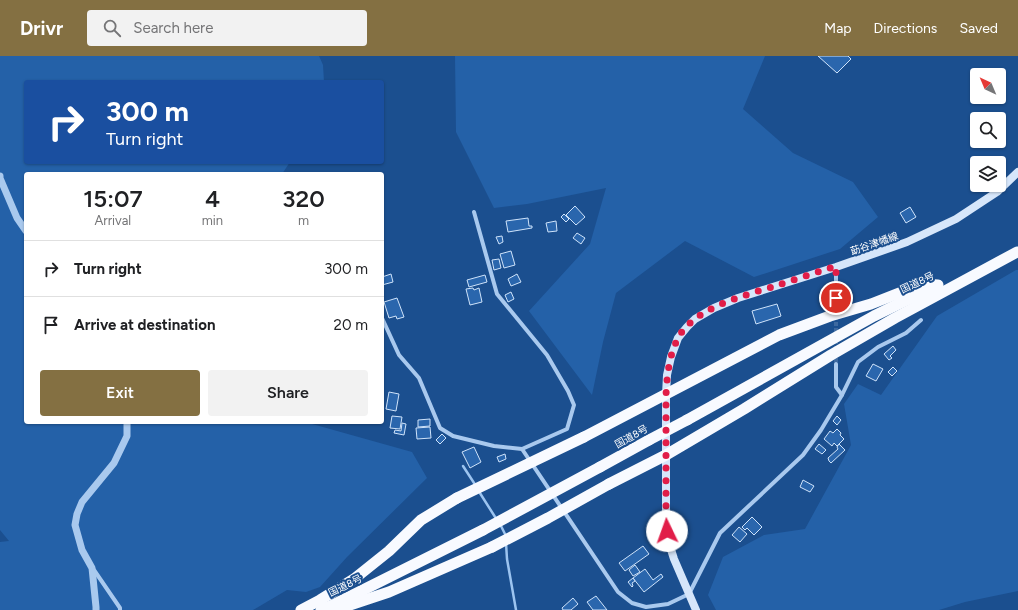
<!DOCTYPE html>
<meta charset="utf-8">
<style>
:root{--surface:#fff;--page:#f2f2f2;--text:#202124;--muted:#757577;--line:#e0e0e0;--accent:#847042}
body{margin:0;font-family:Figtree,"Noto Sans JP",sans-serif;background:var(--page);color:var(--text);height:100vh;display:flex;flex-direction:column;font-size:15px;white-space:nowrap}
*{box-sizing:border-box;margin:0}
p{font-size:13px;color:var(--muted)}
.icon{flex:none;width:22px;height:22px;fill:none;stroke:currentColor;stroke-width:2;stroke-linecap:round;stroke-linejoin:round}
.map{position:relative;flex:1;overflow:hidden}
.details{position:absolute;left:24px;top:116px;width:360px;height:252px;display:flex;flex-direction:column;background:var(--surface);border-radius:4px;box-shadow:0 1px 3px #0004}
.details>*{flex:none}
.hud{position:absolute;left:24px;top:24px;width:360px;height:84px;border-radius:4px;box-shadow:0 1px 3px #0004;background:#1a4fa0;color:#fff;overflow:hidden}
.needle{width:26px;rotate:316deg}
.tools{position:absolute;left:970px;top:12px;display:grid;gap:8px}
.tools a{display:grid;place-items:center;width:36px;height:36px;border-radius:4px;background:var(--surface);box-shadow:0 1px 3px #0004;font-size:20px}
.pin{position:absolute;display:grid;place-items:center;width:34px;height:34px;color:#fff;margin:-17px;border:2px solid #fff;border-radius:50%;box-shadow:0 1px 4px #0007}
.me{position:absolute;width:44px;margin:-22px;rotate:357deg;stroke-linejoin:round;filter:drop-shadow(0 0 3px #0008)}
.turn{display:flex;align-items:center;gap:14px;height:84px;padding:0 16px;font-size:18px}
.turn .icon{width:52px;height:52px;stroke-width:2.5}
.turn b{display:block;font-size:28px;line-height:34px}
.eta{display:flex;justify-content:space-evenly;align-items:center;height:68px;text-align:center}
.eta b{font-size:24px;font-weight:600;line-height:28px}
.action{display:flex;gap:8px;margin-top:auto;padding:8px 16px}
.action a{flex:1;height:46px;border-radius:4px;background:var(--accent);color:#fff;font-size:16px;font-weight:600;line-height:46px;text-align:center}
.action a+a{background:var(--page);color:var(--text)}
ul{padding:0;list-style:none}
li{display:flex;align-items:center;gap:12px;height:56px;padding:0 16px;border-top:1px solid var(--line)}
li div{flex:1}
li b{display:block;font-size:15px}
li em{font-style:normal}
header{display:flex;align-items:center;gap:24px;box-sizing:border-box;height:56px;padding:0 20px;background:var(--accent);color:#fff}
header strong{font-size:19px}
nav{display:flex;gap:22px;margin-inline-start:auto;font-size:14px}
.search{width:280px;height:36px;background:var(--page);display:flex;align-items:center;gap:10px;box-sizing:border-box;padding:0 14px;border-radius:4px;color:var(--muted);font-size:15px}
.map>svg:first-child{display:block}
</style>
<header>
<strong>Drivr</strong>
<div class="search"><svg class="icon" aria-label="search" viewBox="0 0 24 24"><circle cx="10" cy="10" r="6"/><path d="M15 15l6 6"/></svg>Search here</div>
<nav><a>Map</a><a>Directions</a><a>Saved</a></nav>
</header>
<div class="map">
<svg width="1018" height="554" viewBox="0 0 1018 554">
<rect width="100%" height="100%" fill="#1b4f8f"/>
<g fill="#2461a8">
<polygon points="0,0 319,0 323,9 324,26 26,26 26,106 290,106 282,118 26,118 26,366 305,366 412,396 427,422 347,501 320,531 306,536 287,534 253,554 0,554 0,486 9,485 0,474"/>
<polygon points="455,0 765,0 743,53 793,97 853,126 878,161 840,193 754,221 685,185 616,237 603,286 592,339 529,255 590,188 606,132 527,148 494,152 456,76"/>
<polygon points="1016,214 1018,214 1018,535 965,546 939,554 716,554 708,539 723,501 764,479 805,473 851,389 844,348 858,328 881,339 937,260"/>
</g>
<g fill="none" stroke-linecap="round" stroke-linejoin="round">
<g stroke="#9cc4f0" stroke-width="2.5">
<polyline points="463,410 476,430"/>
<polyline points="478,434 497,464"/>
<polyline points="500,468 506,480"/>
<polyline points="506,487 507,503 516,554"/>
</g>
</g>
<g fill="#2a66ad" stroke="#cfe3fa">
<polygon points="818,0 848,0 851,3 837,17"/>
<polygon points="575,150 585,161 576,169 566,159"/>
<polygon points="910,151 916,161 906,167 900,157"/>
<polygon points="564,158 569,163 566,166 561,161"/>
<polygon points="528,162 529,170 532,170 532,172 508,176 506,165"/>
<polygon points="556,165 557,175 548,176 546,167"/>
<polygon points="577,177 585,182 581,188 573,182"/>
<polygon points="502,180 503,186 499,188 496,181"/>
<polygon points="511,195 515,209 504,212 500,198"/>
<polygon points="499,203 501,212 494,214 492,204"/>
<polygon points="391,218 393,226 382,229 382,221"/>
<polygon points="517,218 521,226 511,230 508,223"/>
<polygon points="485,219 487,226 469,231 467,224"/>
<polygon points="473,232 474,234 479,232 482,246 470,249 466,233"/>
<polygon points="511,236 514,243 508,246 505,239"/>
<polygon points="397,242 404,261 397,263 396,260 389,262 384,246"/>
<polygon points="777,248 781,260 756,268 752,255"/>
<polygon points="893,290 896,294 890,300 892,302 889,304 884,298"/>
<polygon points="873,308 883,313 876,325 866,320"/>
<polygon points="893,311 897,315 892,320 888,316"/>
<polygon points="389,336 399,338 396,355 386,353"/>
<polygon points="392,360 402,361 400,373 390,372"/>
<polygon points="837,360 841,364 837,369 833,365"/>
<polygon points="430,363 430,370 418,371 418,364"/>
<polygon points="402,367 406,368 404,379 394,377 395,374 401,375"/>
<polygon points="430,371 431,382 417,383 416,372"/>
<polygon points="837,373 841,377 840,379 844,383 837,390 834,387 832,390 824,383 830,375 833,377"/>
<polygon points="442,378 446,382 440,388 436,384"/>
<polygon points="819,388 826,394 822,398 815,393"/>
<polygon points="839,388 845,394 831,407 829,405 828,402 838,393 837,391"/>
<polygon points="474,391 481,406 470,412 462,396"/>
<polygon points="505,398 506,403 499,406 497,401"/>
<polygon points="803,424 814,430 810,436 800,431"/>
<polygon points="752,461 762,471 754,479 747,472 745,474 742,471"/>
<polygon points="739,471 747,478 740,486 732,479"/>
<polygon points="643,490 649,498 625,515 619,507"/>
<polygon points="635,509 640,516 633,520 629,514"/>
<polygon points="645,513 653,524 661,518 663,521 644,536 633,522"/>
<polygon points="633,522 635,525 632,527 633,530 632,531 628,526"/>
<polygon points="596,540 607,554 593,554 587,546"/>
<polygon points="573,542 578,548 571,554 563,554 562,552"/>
</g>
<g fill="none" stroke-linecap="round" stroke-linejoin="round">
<polyline stroke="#3d69a0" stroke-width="4" stroke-dasharray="4 2" stroke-linecap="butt" points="836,242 836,308"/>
<g stroke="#a9c9ee" stroke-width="4">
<polyline points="474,156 497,238 547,299 568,335 574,349 567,373 522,393"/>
<polyline points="836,242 836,211"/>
<polyline points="382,262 399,299 419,322 440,372 453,380 494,390 522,393 618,536 632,547 646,551 668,548 689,538 720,477 803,399 821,374 842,339 858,306 878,291 906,277 921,264"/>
<polyline points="836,308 836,331 842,339"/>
<polyline points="94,514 120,552 120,554"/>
</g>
<g stroke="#a9c9ee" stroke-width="7">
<polyline points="0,120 0,122 17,162 26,175"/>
<polyline points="96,554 96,551 92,512 82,494 75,469 77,458 82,446 114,407 127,380 127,366"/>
</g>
<polyline stroke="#d6e6fa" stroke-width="8" points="696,554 674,503 668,484 666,466 666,339 667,319 671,301 678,282 687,271 695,263 714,252 738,242 836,211 907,186 956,163 997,136 1018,116"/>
<g stroke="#f8faff" stroke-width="11">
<polyline points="687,364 874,260 933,231"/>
<polyline points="584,381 779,279 830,260 871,248 922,228 938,229"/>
<polyline points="600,411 649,384"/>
<polyline points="609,428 666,399 744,353 831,299 895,262 1017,196"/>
<polyline points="301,554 320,544 354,523 389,495 421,464 457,442"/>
<polyline points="321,554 335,548 483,474"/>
<polyline points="333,554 338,553 389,536 492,491"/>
</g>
<g stroke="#f8faff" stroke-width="11">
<polyline points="649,384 687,364"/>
<polyline points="457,442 584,381"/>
<polyline points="483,474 600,411"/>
<polyline points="492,491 548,462 609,428"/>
</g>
</g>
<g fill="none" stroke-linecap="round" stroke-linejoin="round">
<path stroke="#e11d48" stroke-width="7" stroke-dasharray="0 12.6" d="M667,475L666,466V339C667,319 669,300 678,282C693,253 742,240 772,231C793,224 815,217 836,210V242"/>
</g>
<g text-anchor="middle" stroke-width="4" stroke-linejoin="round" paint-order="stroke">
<g font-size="10" fill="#fff" stroke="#1b4f8f">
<text transform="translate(874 187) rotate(-19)" y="4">莇谷津幡線</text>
<text transform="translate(917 226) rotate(-25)" y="4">国道8号</text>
<text transform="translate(631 380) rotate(-29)" y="4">国道8号</text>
<text transform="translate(345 529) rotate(-26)" y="4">国道8号</text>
</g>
</g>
</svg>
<div class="tools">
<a><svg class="needle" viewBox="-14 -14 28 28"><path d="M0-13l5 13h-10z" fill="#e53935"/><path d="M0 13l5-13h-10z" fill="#757577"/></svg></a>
<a><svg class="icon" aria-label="search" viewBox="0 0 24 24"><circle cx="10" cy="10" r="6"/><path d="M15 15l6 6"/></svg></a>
<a><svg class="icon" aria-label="layers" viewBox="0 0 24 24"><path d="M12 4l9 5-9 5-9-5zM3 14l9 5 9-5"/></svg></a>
</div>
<div class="pin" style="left:836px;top:242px;background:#d93025"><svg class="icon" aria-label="arrive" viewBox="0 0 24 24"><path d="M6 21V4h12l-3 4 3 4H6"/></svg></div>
<svg class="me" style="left:667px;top:475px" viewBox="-20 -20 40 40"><circle r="19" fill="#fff"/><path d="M0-13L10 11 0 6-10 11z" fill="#e11d48"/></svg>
<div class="hud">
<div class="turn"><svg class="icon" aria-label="right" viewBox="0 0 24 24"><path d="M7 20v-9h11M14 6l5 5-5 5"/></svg><div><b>300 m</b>Turn right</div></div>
</div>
<section class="details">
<div class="eta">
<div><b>15:07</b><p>Arrival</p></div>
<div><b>4</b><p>min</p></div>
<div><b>320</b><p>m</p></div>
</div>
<ul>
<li><svg class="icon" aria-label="right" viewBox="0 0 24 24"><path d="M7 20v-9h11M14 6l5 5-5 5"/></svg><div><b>Turn right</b></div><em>300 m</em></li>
<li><svg class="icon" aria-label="arrive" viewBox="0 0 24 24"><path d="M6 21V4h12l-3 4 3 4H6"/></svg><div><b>Arrive at destination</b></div><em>20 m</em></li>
</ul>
<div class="action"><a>Exit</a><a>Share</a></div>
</section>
</div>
